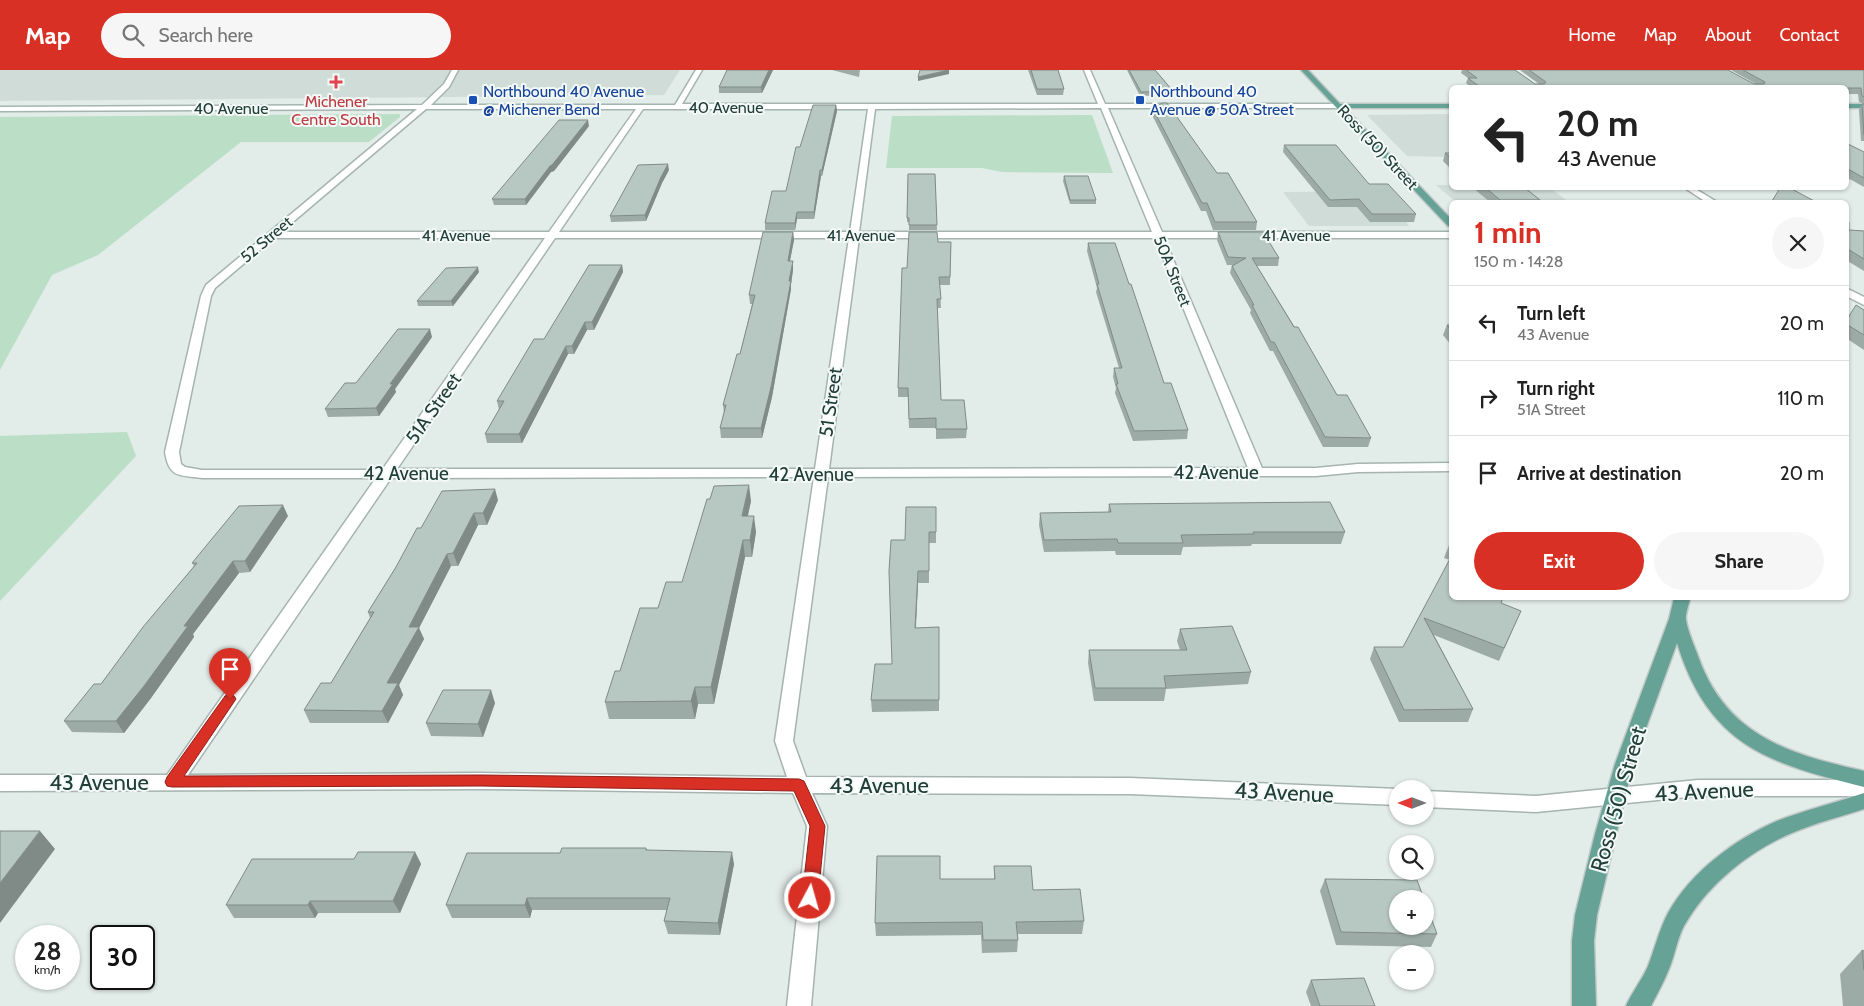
<!DOCTYPE html>
<meta charset="utf-8">
<style>
:root{--surface:#fff;--page:#f6f6f6;--text:#222;--muted:#767676;--line:#e0e0e0;--accent:#d93025}
body{margin:0;font-family:Cabin,sans-serif;background:var(--page);color:var(--text);height:100vh;display:flex;flex-direction:column;font-size:19px;white-space:nowrap}
*{box-sizing:border-box;margin:0}
p{font-size:16px;color:var(--muted)}
.icon{flex:none;width:28px;height:28px;fill:none;stroke:currentColor;stroke-width:2;stroke-linecap:round;stroke-linejoin:round}
.map{position:relative;flex:1;overflow:hidden}
.sheet{position:absolute;left:1449px;top:130px;width:400px;height:400px;display:flex;flex-direction:column;background:var(--surface);border-radius:8px;box-shadow:0 1px 4px #0004}
.sheet>*{flex:none}
.hud{position:absolute;left:1449px;top:15px;width:400px;height:105px;border-radius:8px;box-shadow:0 1px 4px #0004;background:#fff;color:var(--text);overflow:hidden}
.needle{width:32px;rotate:270deg}
.buttons{position:absolute;left:1389px;top:710px;display:grid;gap:10px}
.buttons a{display:grid;place-items:center;width:45px;height:45px;border-radius:50%;background:var(--surface);box-shadow:0 1px 4px #0004;font-size:25px}
.speed{position:absolute;left:15px;top:855px;display:flex;gap:10px;font-size:25px;font-weight:700;text-align:center}
.speed>*{display:grid;place-content:center;width:65px;height:65px;border-radius:50%;background:var(--surface);box-shadow:0 1px 4px #0004;line-height:1}
.speed small{font-size:12px;font-weight:400}
.speed .limit{border:2px solid #111;border-radius:8px;background:#fff;color:#111}
.pin{position:absolute;display:grid;place-items:center;width:42px;height:42px;color:#fff;margin:-51px -21px;border-radius:50% 50% 50% 0;rotate:-45deg;box-shadow:0 0 5px #0007}
.pin .icon{rotate:45deg}
.me{position:absolute;width:55px;margin:-28px;rotate:6deg;stroke-linejoin:round;filter:drop-shadow(0 0 4px #0008)}
.turn{display:flex;align-items:center;gap:18px;height:105px;padding:0 25px;font-size:22px}
.turn .icon{width:65px;height:65px;stroke-width:2.5}
.turn b{display:block;font-size:35px;line-height:42px}
.round{display:grid;place-items:center;flex:none;width:52px;height:52px;border-radius:26px;background:var(--page)}
.head{display:flex;align-items:center;justify-content:space-between;height:85px;padding:0 25px}
h1{font-size:30px;font-weight:700;line-height:38px;color:var(--accent)}
.button{display:flex;gap:10px;margin-top:auto;padding:10px 25px}
.button a{flex:1;height:58px;border-radius:30px;background:var(--accent);color:#fff;font-size:20px;font-weight:700;line-height:58px;text-align:center}
.button a+a{background:var(--page);color:var(--text)}
ul{padding:0;list-style:none}
li{display:flex;align-items:center;gap:15px;height:75px;padding:0 25px;border-top:1px solid var(--line)}
li div{flex:1}
li b{display:block;font-size:19px}
li em{font-style:normal}
header{display:flex;align-items:center;gap:30px;box-sizing:border-box;height:70px;padding:0 25px;background:var(--accent);color:#fff}
header strong{font-size:24px}
nav{display:flex;gap:28px;margin-inline-start:auto;font-size:18px}
.search{width:350px;height:45px;background:var(--page);display:flex;align-items:center;gap:12px;box-sizing:border-box;padding:0 18px;border-radius:28px;color:var(--muted);font-size:19px}
.map>svg:first-child{display:block}
</style>
<header>
<strong>Map</strong>
<div class="search"><svg class="icon" aria-label="search" viewBox="0 0 24 24"><circle cx="10" cy="10" r="6"/><path d="M15 15l6 6"/></svg>Search here</div>
<nav><a>Home</a><a>Map</a><a>About</a><a>Contact</a></nav>
</header>
<div class="map">
<svg width="1864" height="936" viewBox="0 0 1864 936">
<rect width="100%" height="100%" fill="#e2ece8"/>
<g fill="#d0dcd7">
<polygon points="0,0 680,0 664,25 0,31"/>
<polygon points="1451,44 1451,87 1407,86 1367,45"/>
<polygon points="1436,115 1451,115 1451,118 1550,118 1569,132 1456,132"/>
<polygon points="1385,121 1409,156 1309,156 1283,122"/>
</g>
<g fill="#bbdec6">
<polygon points="400,44 400,47 369,72 241,72 98,185 52,205 0,300 0,47"/>
<polygon points="1092,45 1113,103 1002,102 982,98 886,98 892,46"/>
<polygon points="127,362 136,386 0,531 0,366"/>
</g>
<g fill="none" stroke-linecap="round" stroke-linejoin="round">
<defs>
<g id="minor">
<path d="M452,0H458L449,17L431,35H675L696,0H702L682,34H1098L1084,0H1090L1105,34H1343V38H1108L1162,162H1451V168H1164L1262,398H1316L1358,394L1451,393V401L1358,402L1316,406L828,407L793,671L806,707L1130,708L1398,719V735L1130,724L812,723L827,756L811,936H787L807,756L793,723L481,719L0,721V705H167L376,408H202C179,405 169,408 165,382L201,226L206,215L417,39L0,41V37L422,35L444,14ZM1101,38L1152,162H859L875,39ZM426,39H636L549,162H281ZM643,39H868L850,162H559ZM274,168H545L382,400H202L185,397L181,394L179,382L211,226L215,218ZM555,168H849L815,399H397ZM859,168H1155L1248,398L829,399ZM814,407L775,671L787,707L481,703L188,705L391,408Z"/>
<polygon points="1685,118 1694,118 1717,132 1706,132"/>
<polygon points="1846,218 1864,227 1864,235 1846,226"/>
<polygon points="1698,710 1864,710 1864,726 1698,726 1536,742 1425,737 1425,721 1536,726"/>
</g>
<g id="major">
<polygon points="1301,0 1308,0 1340,34 1451,34 1451,38 1345,38 1451,149 1451,157 1448,156"/>
<rect x="1846" y="34" width="18" height="4"/>
<path d="M1674,528H1690C1689,535 1685,544 1686,550C1688,562 1694,575 1698,586C1726,666 1789,684 1864,701V717C1768,693 1709,676 1677,573L1633,694L1597,845L1594,871L1596,936H1572V871L1575,845L1595,764L1615,694L1669,549Z"/>
<path d="M1864,723V739C1840,747 1815,753 1792,763C1749,781 1707,815 1684,856C1677,869 1675,885 1669,899C1664,912 1657,924 1651,936H1626C1632,922 1642,910 1648,896C1655,878 1659,860 1668,843C1691,802 1735,769 1777,751C1805,740 1835,733 1864,723Z"/>
</g>
</defs>
<use href="#minor" stroke="#a5b4b0" stroke-width="3"/>
<use href="#major" stroke="#c1c9c7" stroke-width="3"/>
<use href="#minor" fill="#fff" fill-rule="evenodd"/>
<use href="#major" fill="#66a296" fill-rule="evenodd"/>
</g>
<g fill="#9daba7">
<polygon points="727,0 773,0 762,23 719,23 719,17"/>
<polygon points="832,0 860,0 859,7"/>
<polygon points="1028,0 1058,0 1064,19 1063,25 1037,25"/>
<polygon points="1127,0 1155,0 1173,21 1173,25 1140,26"/>
<polygon points="1461,0 1515,0 1535,14 1539,14 1520,0 1728,0 1754,14 1756,14 1731,0 1864,0 1864,34 1859,32 1858,24 1846,24 1846,18 1472,18 1466,13 1468,8 1461,3 1462,0"/>
<polygon points="1862,34 1864,34 1864,71 1861,71 1859,40"/>
<polygon points="836,35 837,41 822,106 821,106 814,149 797,149 795,160 765,160 765,153 786,121 800,77"/>
<polygon points="1153,39 1217,103 1257,152 1256,160 1213,160 1206,141 1201,141 1152,45"/>
<polygon points="589,56 554,101 551,102 526,135 494,135 492,129"/>
<polygon points="1846,73 1864,82 1864,117 1846,107"/>
<polygon points="1284,75 1369,114 1416,144 1414,152 1370,152 1357,137 1328,137 1283,82"/>
<polygon points="1445,83 1451,83 1451,99 1443,91"/>
<polygon points="669,100 662,113 646,151 611,152 610,146"/>
<polygon points="908,104 935,104 937,160 909,160 909,152 907,152"/>
<polygon points="1064,106 1096,130 1096,134 1070,134 1063,111"/>
<polygon points="1473,118 1525,118 1540,130 1539,132 1490,132"/>
<polygon points="1603,118 1652,118 1651,119 1605,119"/>
<polygon points="1846,150 1849,160 1864,161 1864,201 1846,190"/>
<polygon points="793,162 794,170 790,191 793,200 791,214 791,219 772,327 762,368 721,368 720,358 724,343 723,335 740,284 752,234 750,234 749,225"/>
<polygon points="1218,162 1279,188 1278,196 1257,196 1337,325 1371,368 1368,377 1323,377 1273,281 1270,281 1250,243 1251,240 1230,203 1232,195 1227,195 1217,170"/>
<polygon points="938,172 951,172 950,215 940,215 941,238 937,238 941,330 967,359 966,368 936,369 936,358 909,358 908,327 898,327 898,318 907,198"/>
<polygon points="1088,173 1129,214 1164,313 1188,360 1187,369 1133,371 1115,323 1116,318 1113,307 1114,298 1119,298 1096,222 1097,218 1087,181"/>
<polygon points="622,195 623,202 594,260 587,260 574,284 568,284 522,373 487,373 485,364 499,340 497,331"/>
<polygon points="479,202 453,236 418,236 417,231"/>
<polygon points="1864,240 1864,280 1846,268 1846,251"/>
<polygon points="1447,255 1451,255 1451,275 1443,265"/>
<polygon points="432,267 395,319 396,322 379,346 328,347 325,339 356,313"/>
<polygon points="498,430 487,455 478,455 458,496 451,496 419,558 424,569 399,615 403,625 388,653 310,653 304,640 331,613 370,548 368,542 421,458"/>
<polygon points="751,431 748,446 756,462 752,487 745,487 714,634 698,634 695,649 609,649 605,632 620,601 658,538 682,512"/>
<polygon points="1109,434 1345,462 1341,474 1252,474 1251,476 1183,477 1181,485 1116,485 1115,481 1044,482 1039,455 1040,443 1108,442"/>
<polygon points="936,437 936,473 929,473 929,513 918,513 916,558 939,557 939,641 872,642 871,630 892,594 905,470"/>
<polygon points="288,446 250,502 239,503 193,564 194,567 151,628 124,663 72,662 64,651 101,614 194,496 192,493"/>
<polygon points="1451,470 1451,528 1501,533 1521,541 1499,591 1434,565 1473,639 1468,652 1399,652 1370,589 1374,577 1403,577 1450,490 1444,488"/>
<polygon points="1180,559 1251,602 1248,614 1166,619 1164,631 1094,631 1088,593 1089,580 1180,580 1177,571"/>
<polygon points="495,633 483,667 431,666 426,653"/>
<polygon points="646,778 647,780 734,794 720,865 668,864 664,851 667,840 532,840 530,848 452,848 446,835 560,783"/>
<polygon points="415,782 421,794 400,843 318,843 315,848 234,848 226,835 354,789"/>
<polygon points="994,796 1084,851 1082,864 1018,864 1018,870 1017,882 982,883 981,865 876,866 875,853 940,809 994,809"/>
<polygon points="1325,809 1437,864 1431,877 1336,875 1320,821"/>
<polygon points="1862,880 1864,881 1864,936 1843,936 1840,904"/>
<polygon points="1311,910 1375,936 1311,936 1306,922"/>
</g>
<g fill="#808b88">
<polygon points="769,0 773,0 762,23 761,17"/>
<polygon points="949,0 949,4 918,11 918,7"/>
<polygon points="836,35 837,41 822,106 822,100"/>
<polygon points="588,50 589,56 554,101 551,102 526,135 525,129 550,96"/>
<polygon points="668,94 669,100 662,113 646,151 645,145 661,107"/>
<polygon points="820,100 821,106 814,149 814,142"/>
<polygon points="797,142 797,149 795,160 795,153"/>
<polygon points="793,162 794,170 788,200 788,191"/>
<polygon points="793,191 793,200 791,214 791,219 772,327 762,368 761,358"/>
<polygon points="622,195 623,202 594,260 592,252"/>
<polygon points="478,197 479,202 453,236 451,231"/>
<polygon points="585,252 587,260 574,284 572,276"/>
<polygon points="430,259 432,267 395,319 396,322 379,346 376,338 390,314"/>
<polygon points="566,276 568,284 522,373 519,364"/>
<polygon points="749,415 751,431 744,462 742,446"/>
<polygon points="495,419 498,430 487,455 483,443"/>
<polygon points="283,435 288,446 250,502 245,491"/>
<polygon points="474,443 478,455 458,496 453,483"/>
<polygon points="754,446 756,462 752,487 750,470"/>
<polygon points="743,470 745,487 714,634 711,617"/>
<polygon points="447,484 451,496 419,558 424,569 399,615 403,625 388,653 382,641 387,613 409,557"/>
<polygon points="233,491 239,503 193,564 194,567 151,628 124,663 116,651 184,556"/>
<polygon points="918,501 918,513 915,569 915,558"/>
<polygon points="695,617 698,634 695,649 691,631"/>
<polygon points="491,620 495,633 483,667 478,654"/>
<polygon points="40,761 55,779 0,853 0,813"/>
<polygon points="415,782 421,794 400,843 393,831"/>
<polygon points="732,782 734,794 720,865 718,853"/>
<polygon points="527,828 532,840 530,848 525,835"/>
<polygon points="310,831 318,843 315,848 308,835"/>
</g>
<g fill="#b7c7c2" stroke="#808b88">
<polygon points="727,0 769,0 761,17 719,17"/>
<polygon points="920,0 949,0 918,7"/>
<polygon points="1031,0 1058,0 1064,19 1037,19"/>
<polygon points="1129,0 1155,0 1173,21 1141,22"/>
<polygon points="1466,0 1515,0 1535,14 1544,14 1546,12 1529,0 1728,0 1754,14 1764,14 1765,12 1743,0 1864,0 1864,27 1862,26 1861,18 1475,18 1474,17 1480,17 1468,8 1477,8"/>
<polygon points="1162,33 1167,33 1217,103 1228,103 1257,152 1215,152 1207,133 1202,133 1153,39"/>
<polygon points="1862,34 1864,34 1864,65"/>
<polygon points="813,35 836,35 822,100 820,100 814,142 797,142 795,153 765,153 772,121 786,121 796,77 800,77"/>
<polygon points="559,50 588,50 552,95 550,96 525,129 492,129"/>
<polygon points="1846,73 1864,82 1864,108 1846,98"/>
<polygon points="1284,75 1336,75 1369,114 1388,114 1416,144 1372,144 1359,129 1330,130"/>
<polygon points="1445,83 1451,83 1451,88"/>
<polygon points="668,94 661,107 645,145 610,146 638,95"/>
<polygon points="908,104 935,104 937,155 909,155 909,148 907,148"/>
<polygon points="1064,106 1088,106 1096,130 1070,130"/>
<polygon points="1486,118 1525,118 1540,130 1500,130"/>
<polygon points="1780,118 1790,118 1816,132 1774,132 1772,131"/>
<polygon points="1846,150 1849,152 1849,160 1864,161 1864,189 1846,178"/>
<polygon points="763,162 793,162 788,191 793,191 789,211 791,211 771,317 761,358 720,358 726,335 723,335 737,284 740,284 755,225 749,225"/>
<polygon points="909,162 937,162 938,172 951,172 950,207 939,207 941,229 937,229 941,330 964,330 967,359 936,359 936,348 909,349 908,318 898,318 902,198 907,198"/>
<polygon points="1218,162 1263,162 1279,188 1252,188 1294,257 1298,257 1337,325 1347,325 1371,368 1325,367 1274,272 1271,272 1252,235 1254,235 1232,196 1246,188 1228,187"/>
<polygon points="1088,173 1115,173 1129,214 1131,214 1164,313 1171,313 1188,360 1134,361 1116,314 1118,314 1114,298 1122,298 1097,214 1099,214"/>
<polygon points="589,195 622,195 592,252 585,252 572,276 566,276 519,364 485,364 504,331 497,331 534,269 544,269"/>
<polygon points="478,197 451,231 417,231 446,198"/>
<polygon points="1856,235 1864,240 1864,265 1846,254 1846,251"/>
<polygon points="1447,255 1451,255 1451,260"/>
<polygon points="398,259 430,259 390,314 393,314 376,338 325,339 345,313 356,313"/>
<polygon points="749,415 742,446 754,446 750,470 743,470 711,617 695,617 691,631 605,632 615,601 620,601 640,538 658,538 666,512 682,512 707,429 710,429 714,416"/>
<polygon points="495,419 483,443 474,443 453,483 447,484 409,557 419,557 387,613 398,613 382,641 304,640 321,613 331,613 374,542 368,542 396,497 417,458 421,458 442,421"/>
<polygon points="1330,432 1345,462 1253,462 1254,464 1181,465 1183,473 1118,473 1117,469 1044,470 1040,443 1111,442 1109,434"/>
<polygon points="283,435 245,491 233,491 184,556 188,556 144,616 116,651 64,651 94,614 101,614 143,557 197,493 192,493 239,436"/>
<polygon points="906,437 936,437 936,462 929,462 929,501 918,501 915,558 939,557 939,630 871,630 875,594 892,594 889,501 891,470 905,470"/>
<polygon points="1451,487 1451,528 1503,528 1501,533 1521,541 1504,578 1424,548 1473,639 1404,640 1374,577 1403,577"/>
<polygon points="1232,556 1251,602 1164,606 1166,618 1095,618 1089,580 1187,580 1180,559"/>
<polygon points="443,620 491,620 478,654 426,653"/>
<polygon points="0,761 40,761 0,813"/>
<polygon points="562,778 646,778 646,780 732,782 718,853 664,851 670,828 527,828 525,835 446,835 467,783 560,783"/>
<polygon points="358,782 415,782 393,831 310,831 308,835 226,835 252,789 354,789"/>
<polygon points="877,786 940,786 940,809 995,809 994,796 1031,796 1033,820 1080,819 1084,851 1016,852 1018,870 983,870 982,852 875,853"/>
<polygon points="1325,809 1417,810 1424,829 1398,829 1398,856 1425,856 1425,831 1437,864 1341,862"/>
<polygon points="1862,880 1864,881 1864,900"/>
<polygon points="1364,908 1375,936 1320,936 1311,910"/>
</g>
<polygon fill="#d93025" stroke="#8d1f18" points="230,624 234,626 236,629 184,706 481,705 799,709 804,711 825,756 818,828 816,833 810,835 804,833 802,828 810,756 794,721 481,716 172,717 167,716 165,712 167,707 225,626"/>
<path fill="#e0444e" stroke="#f3f9f6" stroke-width="2" d="M333.5 4.5h5v5h5v5h-5v5h-5v-5h-5v-5h5z"/>
<g fill="#1a4fb4" stroke="#f3f9f6" stroke-width="2">
<rect x="468" y="25" width="10" height="10" rx="2.5"/>
<rect x="1135" y="25" width="10" height="10" rx="2.5"/>
</g>
<g text-anchor="middle" stroke-width="4" stroke-linejoin="round" paint-order="stroke">
<g font-size="16" fill="#164399" stroke="#f3f9f6" text-anchor="start">
<text x="483" y="27">Northbound 40 Avenue<tspan x="483" dy="18">@ Michener Bend</tspan></text>
<text x="1150" y="27">Northbound 40<tspan x="1150" dy="18">Avenue @ 50A Street</tspan></text>
</g>
<g font-size="16" fill="#be3a42" stroke="#f3f9f6">
<text x="336" y="37">Michener<tspan x="336" dy="18">Centre South</tspan></text>
</g>
<g font-size="16" fill="#223e38" stroke="#f3f9f6">
<text x="726" y="43">40 Avenue</text>
<text x="231" y="44">40 Avenue</text>
<text transform="translate(1378 77) rotate(47)" y="6">Ross (50) Street</text>
<text x="456" y="171">41 Avenue</text>
<text x="861" y="171">41 Avenue</text>
<text x="1296" y="171">41 Avenue</text>
<text transform="translate(266 169) rotate(-40)" y="6">52 Street</text>
<text transform="translate(1173 201) rotate(68)" y="6">50A Street</text>
</g>
<g font-size="19" fill="#223e38" stroke="#f3f9f6">
<text transform="translate(830 332) rotate(-82)" y="7">51 Street</text>
<text transform="translate(433 338) rotate(-55)" y="7">51A Street</text>
<text x="1216" y="409">42 Avenue</text>
<text x="406" y="410">42 Avenue</text>
<text x="811" y="411">42 Avenue</text>
</g>
<g font-size="22" fill="#223e38" stroke="#f3f9f6">
<text x="99" y="720">43 Avenue</text>
<text x="879" y="723">43 Avenue</text>
<text transform="translate(1704 721) rotate(-3)" y="8">43 Avenue</text>
<text transform="translate(1284 722) rotate(3)" y="8">43 Avenue</text>
<text transform="translate(1618 729) rotate(-74)" y="8">Ross (50) Street</text>
</g>
</g>
</svg>
<div class="buttons">
<a><svg class="needle" viewBox="-14 -14 28 28"><path d="M0-13l5 13h-10z" fill="#e53935"/><path d="M0 13l5-13h-10z" fill="#767676"/></svg></a>
<a><svg class="icon" aria-label="search" viewBox="0 0 24 24"><circle cx="10" cy="10" r="6"/><path d="M15 15l6 6"/></svg></a>
<a>+</a>
<a>−</a>
</div>
<div class="speed"><div>28<small>km/h</small></div><div class="limit">30</div></div>
<div class="pin" style="left:230px;top:629px;background:#d93025"><svg class="icon" aria-label="arrive" viewBox="0 0 24 24"><path d="M6 21V4h12l-3 4 3 4H6"/></svg></div>
<svg class="me" style="left:810px;top:828px" viewBox="-20 -20 40 40"><circle r="17" fill="#d93025" stroke="#fff" stroke-width="3"/><path d="M0-11L8 9 0 5-8 9z" fill="#fff"/></svg>
<div class="hud">
<div class="turn"><svg class="icon" aria-label="left" viewBox="0 0 24 24"><path d="M17 20v-9H6M10 6l-5 5 5 5"/></svg><div><b>20 m</b>43 Avenue</div></div>
</div>
<section class="sheet">
<div class="head"><div><h1>1 min</h1><p>150 m · 14:28</p></div><a class="round"><svg class="icon" aria-label="close" viewBox="0 0 24 24"><path d="M6 6l12 12M18 6L6 18"/></svg></a></div>
<ul>
<li><svg class="icon" aria-label="left" viewBox="0 0 24 24"><path d="M17 20v-9H6M10 6l-5 5 5 5"/></svg><div><b>Turn left</b><p>43 Avenue</p></div><em>20 m</em></li>
<li><svg class="icon" aria-label="right" viewBox="0 0 24 24"><path d="M7 20v-9h11M14 6l5 5-5 5"/></svg><div><b>Turn right</b><p>51A Street</p></div><em>110 m</em></li>
<li><svg class="icon" aria-label="arrive" viewBox="0 0 24 24"><path d="M6 21V4h12l-3 4 3 4H6"/></svg><div><b>Arrive at destination</b></div><em>20 m</em></li>
</ul>
<div class="button"><a>Exit</a><a>Share</a></div>
</section>
</div>
